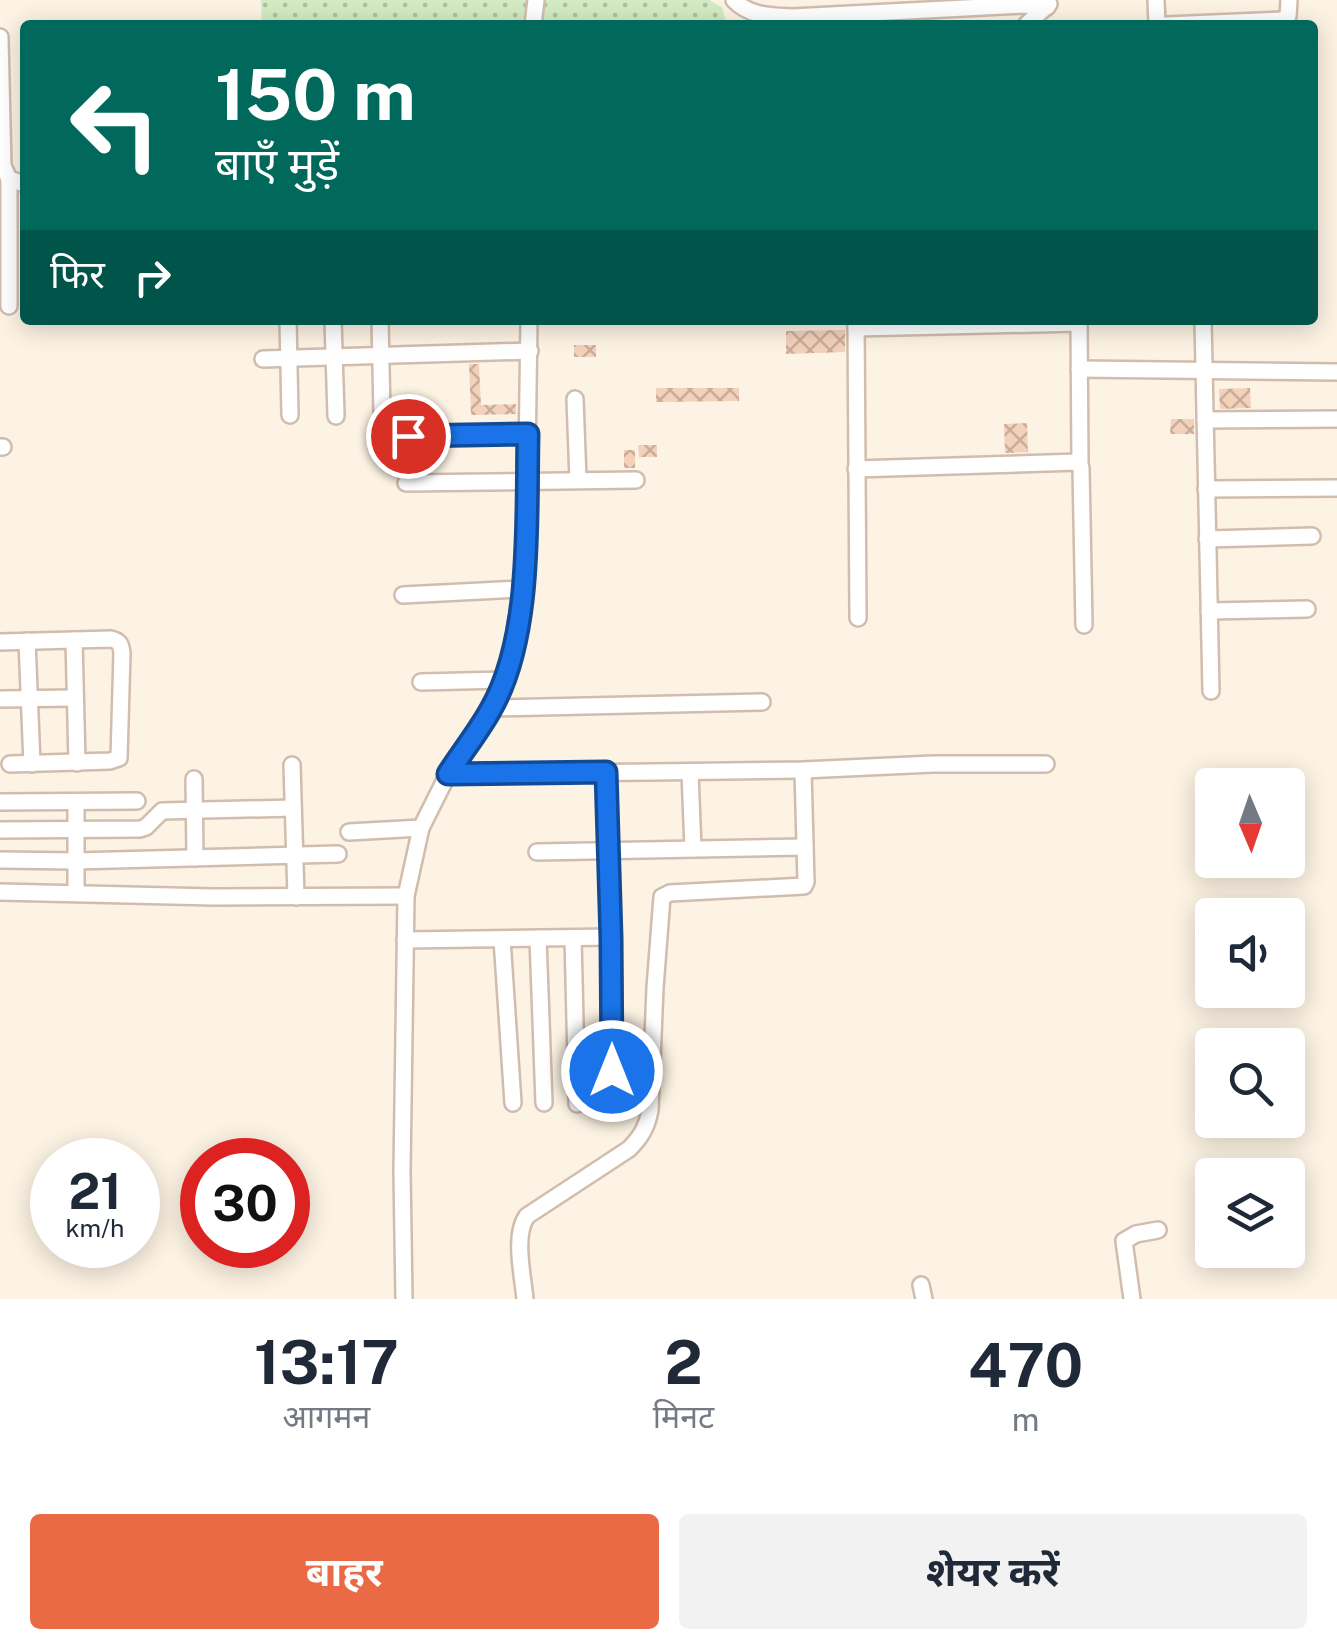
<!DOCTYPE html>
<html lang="hi">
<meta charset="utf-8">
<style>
:root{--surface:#fff;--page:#f2f2f3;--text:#1f2937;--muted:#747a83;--accent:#ea6a46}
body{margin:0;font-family:"Public Sans","Noto Sans Devanagari",sans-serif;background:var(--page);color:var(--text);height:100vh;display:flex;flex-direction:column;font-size:38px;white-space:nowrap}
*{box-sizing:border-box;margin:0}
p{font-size:32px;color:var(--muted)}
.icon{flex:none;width:55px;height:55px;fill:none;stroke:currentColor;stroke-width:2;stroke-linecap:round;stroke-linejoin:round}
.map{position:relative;height:1299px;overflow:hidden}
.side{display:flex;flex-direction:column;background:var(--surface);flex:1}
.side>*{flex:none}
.banner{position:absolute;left:20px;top:20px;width:1298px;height:305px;border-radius:10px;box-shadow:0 5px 25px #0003;background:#00695c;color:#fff;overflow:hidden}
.needle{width:65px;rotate:178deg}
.fabs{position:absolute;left:1195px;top:768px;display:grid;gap:20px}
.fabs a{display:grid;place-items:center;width:110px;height:110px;border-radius:10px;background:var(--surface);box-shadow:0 5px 25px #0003;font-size:50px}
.speed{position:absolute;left:30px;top:1138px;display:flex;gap:20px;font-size:50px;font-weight:700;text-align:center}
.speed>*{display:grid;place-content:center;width:130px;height:130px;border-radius:50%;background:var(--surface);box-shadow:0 5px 25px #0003;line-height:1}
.speed small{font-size:25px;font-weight:400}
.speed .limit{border:15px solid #d22;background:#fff;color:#111}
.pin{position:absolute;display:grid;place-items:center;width:85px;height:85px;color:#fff;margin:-42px;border:5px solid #fff;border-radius:50%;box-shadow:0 2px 10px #0007}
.me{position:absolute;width:110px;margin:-55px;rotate:0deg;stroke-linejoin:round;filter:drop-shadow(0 0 8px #0008)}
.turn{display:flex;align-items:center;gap:35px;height:210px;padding:0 30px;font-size:45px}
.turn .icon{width:130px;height:130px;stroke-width:2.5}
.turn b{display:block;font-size:70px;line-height:85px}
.then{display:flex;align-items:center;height:95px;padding:0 30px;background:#0003;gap:20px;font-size:38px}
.eta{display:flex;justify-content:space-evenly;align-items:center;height:170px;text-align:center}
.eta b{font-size:60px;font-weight:700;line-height:70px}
.button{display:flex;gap:20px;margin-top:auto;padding:20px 30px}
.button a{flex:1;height:115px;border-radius:10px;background:var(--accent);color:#fff;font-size:40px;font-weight:700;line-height:115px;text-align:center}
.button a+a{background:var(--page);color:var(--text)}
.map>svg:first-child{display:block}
</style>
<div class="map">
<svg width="1337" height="1299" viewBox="0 0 1337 1299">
<defs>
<pattern id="park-dots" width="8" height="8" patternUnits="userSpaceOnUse" patternTransform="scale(2.5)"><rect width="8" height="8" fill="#d3ebc2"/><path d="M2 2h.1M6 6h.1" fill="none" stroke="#b0c1a0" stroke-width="1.8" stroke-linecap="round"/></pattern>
<pattern id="building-cross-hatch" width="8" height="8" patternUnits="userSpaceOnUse" patternTransform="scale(2.5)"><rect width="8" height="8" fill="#f3d1bb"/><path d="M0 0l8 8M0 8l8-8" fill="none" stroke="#c9ad9a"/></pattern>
</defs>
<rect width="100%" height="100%" fill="#fdf3e4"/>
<polygon fill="url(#park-dots)" points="261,0 709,0 722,7 727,25 262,25"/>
<g fill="url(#building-cross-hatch)">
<polygon points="845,330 845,352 786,354 786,331"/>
<rect x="574" y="345" width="22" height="12"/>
<polygon points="469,364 479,364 481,405 516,404 516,414 471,415"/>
<polygon points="656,388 739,388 739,401 656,402"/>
<polygon points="1250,388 1251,408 1220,409 1219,389"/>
<polygon points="1171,419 1194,419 1194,434 1170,434"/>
<polygon points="1027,423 1028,452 1005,453 1004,424"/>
<polygon points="638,445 657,445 657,457 639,457"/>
<rect x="624" y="450" width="11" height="18"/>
</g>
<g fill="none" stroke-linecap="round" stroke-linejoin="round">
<defs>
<g id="minor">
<path d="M734,0C749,16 770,16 792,17L1024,5L1047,7"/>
<polyline points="1156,0 1157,25"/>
<polyline points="533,25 536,0"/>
<polyline points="1026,25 1049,4"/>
<polyline points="1166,25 1282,20 1288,16 1289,0"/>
<polyline points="0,37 3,166 9,179 25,184"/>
<polyline points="9,306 9,179"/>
<polyline points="288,320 290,415"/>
<polyline points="333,320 336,416"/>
<polyline points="380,320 382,414"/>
<polyline points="856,320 858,618"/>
<polyline points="1079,320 1080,464"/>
<polyline points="1203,320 1211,691"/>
<polyline points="856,328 1079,323"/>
<polyline points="263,359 530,351"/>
<polyline points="1079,369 1337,372"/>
<polyline points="575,399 578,480"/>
<polyline points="1205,420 1337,419"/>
<polyline points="409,436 528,434"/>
<polyline points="0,447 3,447"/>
<polyline points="856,469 1078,462 1081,468 1084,625"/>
<polyline points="406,483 636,480"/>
<polyline points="1206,489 1337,488"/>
<polyline points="1207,539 1312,536"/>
<polyline points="403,595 522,589"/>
<polyline points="1209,611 1307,609"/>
<polyline points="74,640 77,763"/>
<polyline points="27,641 32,764"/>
<path d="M0,642L111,639C120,641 121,645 122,653L119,758L110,761L10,764"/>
<polyline points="421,682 504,680"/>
<polyline points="0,699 75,698"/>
<polyline points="492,708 762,702"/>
<polyline points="292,765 296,897"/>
<polyline points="690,772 693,849"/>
<polyline points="606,773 611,937 612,1105"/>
<polyline points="448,774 652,772 803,770 933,764 1046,764"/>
<polyline points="194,779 195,858"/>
<polyline points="0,802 137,801"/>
<polyline points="76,802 76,893"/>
<polyline points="0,830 140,829 146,827 162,811 293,808"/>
<polyline points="349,832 421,828"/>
<polyline points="537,852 805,847"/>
<polyline points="0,860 76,861 338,854"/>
<polyline points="0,892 214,897 406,896"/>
<polyline points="538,938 544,1103"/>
<polyline points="573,938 577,1104"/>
<polyline points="502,939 513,1103"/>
<polyline points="405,940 611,937"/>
<polyline points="921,1285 924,1299"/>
<polyline points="404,1299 402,1171 406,896 421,828 448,774 492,708 511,656 522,589 526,528 529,320"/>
<path d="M525,1299C523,1276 513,1235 527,1216L629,1149C641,1137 647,1127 650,1110L655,988L662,897L670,893L804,886L806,882L803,770"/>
<polyline points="1132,1299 1124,1241 1136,1234 1158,1230"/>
</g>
</defs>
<use href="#minor" stroke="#d1bdad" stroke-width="20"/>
<use href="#minor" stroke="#fff" stroke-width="15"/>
</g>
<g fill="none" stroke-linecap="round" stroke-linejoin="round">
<defs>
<path id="route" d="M408,436L528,434C526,516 533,636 491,709C479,731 462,752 448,774L606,772L611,938L612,1071"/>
</defs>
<use href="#route" stroke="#114b97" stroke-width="25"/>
<use href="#route" stroke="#1a73e8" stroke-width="18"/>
</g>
</svg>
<div class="fabs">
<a><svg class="needle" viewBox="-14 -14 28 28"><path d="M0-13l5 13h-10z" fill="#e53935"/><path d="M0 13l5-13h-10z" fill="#747a83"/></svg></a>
<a><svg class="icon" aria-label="sound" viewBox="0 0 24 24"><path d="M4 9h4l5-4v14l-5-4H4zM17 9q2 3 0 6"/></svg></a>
<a><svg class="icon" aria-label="search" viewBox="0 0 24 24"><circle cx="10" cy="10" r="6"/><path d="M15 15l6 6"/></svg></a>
<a><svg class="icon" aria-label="layers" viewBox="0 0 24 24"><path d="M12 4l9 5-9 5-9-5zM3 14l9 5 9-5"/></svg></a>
</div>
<div class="speed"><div>21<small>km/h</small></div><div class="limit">30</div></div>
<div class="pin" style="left:408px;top:436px;background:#d93025"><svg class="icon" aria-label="arrive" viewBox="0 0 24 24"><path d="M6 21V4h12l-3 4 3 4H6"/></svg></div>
<svg class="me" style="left:612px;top:1071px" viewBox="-20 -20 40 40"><circle r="17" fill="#1a73e8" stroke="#fff" stroke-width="3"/><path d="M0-11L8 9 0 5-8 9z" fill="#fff"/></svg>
<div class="banner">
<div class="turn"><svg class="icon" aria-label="left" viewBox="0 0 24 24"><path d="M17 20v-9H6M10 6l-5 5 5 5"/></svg><div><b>150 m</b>बाएँ मुड़ें</div></div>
<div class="then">फिर<svg class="icon" aria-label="right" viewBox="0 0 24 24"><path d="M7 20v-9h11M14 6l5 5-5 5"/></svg></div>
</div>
</div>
<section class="side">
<div class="eta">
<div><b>13:17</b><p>आगमन</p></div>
<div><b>2</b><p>मिनट</p></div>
<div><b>470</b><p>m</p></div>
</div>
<div class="button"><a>बाहर</a><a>शेयर करें</a></div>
</section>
